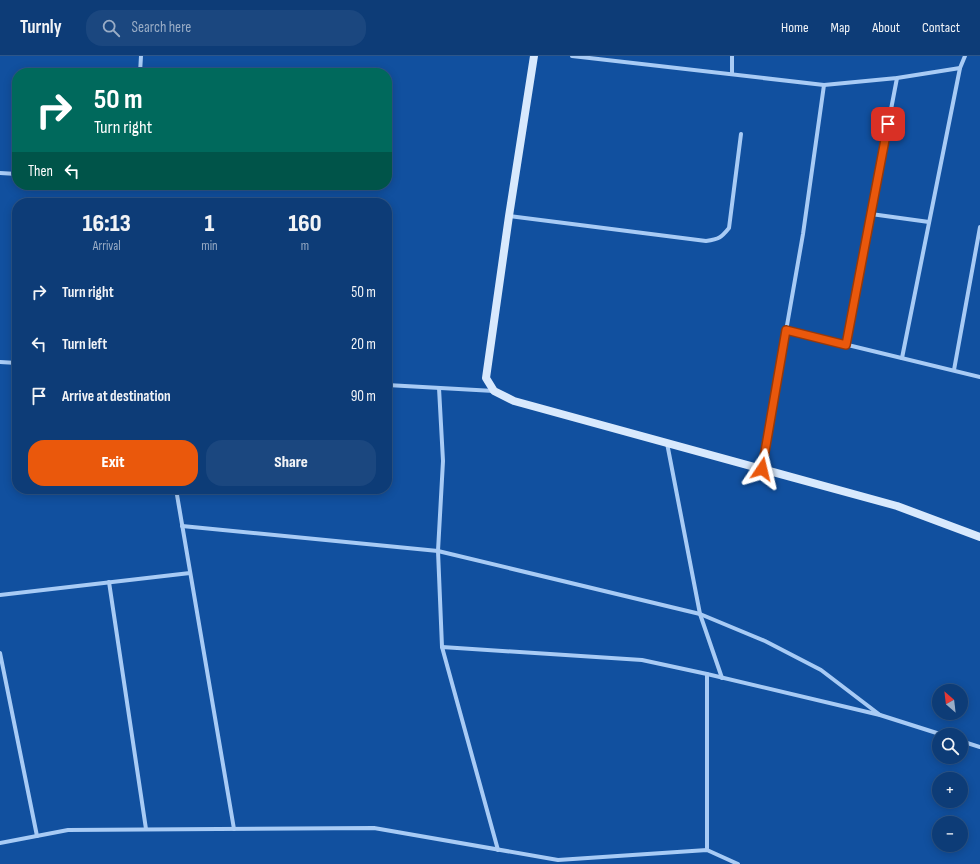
<!DOCTYPE html>
<meta charset="utf-8">
<style>
:root{--surface:#0d3c77;--page:#1b477f;--text:#f1f3f6;--muted:#9aadc6;--line:#2d5689;--accent:#ea580c}
body{margin:0;font-family:"Sofia Sans Condensed",sans-serif;background:var(--page);color:var(--text);height:100vh;display:flex;flex-direction:column;font-size:15px;white-space:nowrap}
*{box-sizing:border-box;margin:0}
p{font-size:13px;color:var(--muted)}
.icon{flex:none;width:22px;height:22px;fill:none;stroke:currentColor;stroke-width:2;stroke-linecap:round;stroke-linejoin:round}
.map{position:relative;flex:1;overflow:hidden}
.sheet{position:absolute;left:12px;top:142px;width:380px;height:296px;display:flex;flex-direction:column;background:var(--surface);border-radius:16px;box-shadow:0 2px 10px #0003,0 0 0 1px var(--line)}
.sheet>*{flex:none}
.hud{position:absolute;left:12px;top:12px;width:380px;height:122px;border-radius:16px;box-shadow:0 2px 10px #0003,0 0 0 1px var(--line);background:#00695c;color:#fff;overflow:hidden}
.needle{width:26px;rotate:332deg}
.controls{position:absolute;left:932px;top:628px;display:grid;gap:8px}
.controls a{display:grid;place-items:center;width:36px;height:36px;border-radius:50%;background:var(--surface);box-shadow:0 2px 10px #0003,0 0 0 1px var(--line);font-size:20px}
.pin{position:absolute;display:grid;place-items:center;width:34px;height:34px;color:#fff;margin:-17px;border-radius:8px;box-shadow:0 2px 6px #0006}
.me{position:absolute;width:44px;margin:-22px;rotate:10deg;stroke-linejoin:round;filter:drop-shadow(0 0 3px #0008)}
.turn{display:flex;align-items:center;gap:14px;height:84px;padding:0 16px;font-size:18px}
.turn .icon{width:52px;height:52px;stroke-width:2.5}
.turn b{display:block;font-size:28px;line-height:34px}
.then{display:flex;align-items:center;height:38px;padding:0 16px;background:#0003;gap:8px;font-size:15px}
.eta{display:flex;justify-content:space-evenly;align-items:center;height:68px;text-align:center}
.eta b{font-size:24px;font-weight:800;line-height:28px}
.action{display:flex;gap:8px;margin-top:auto;padding:8px 16px}
.action a{flex:1;height:46px;border-radius:16px;background:var(--accent);color:#fff;font-size:16px;font-weight:800;line-height:46px;text-align:center}
.action a+a{background:var(--page);color:var(--text)}
ul{padding:0;list-style:none}
li{display:flex;align-items:center;gap:12px;height:52px;padding:0 16px}
li div{flex:1}
li b{display:block;font-size:15px}
li em{font-style:normal}
header{display:flex;align-items:center;gap:24px;box-sizing:border-box;height:56px;padding:0 20px;background:var(--surface);border-bottom:1px solid var(--line)}
header strong{font-size:19px}
nav{display:flex;gap:22px;margin-inline-start:auto;font-size:14px}
.search{width:280px;height:36px;background:var(--page);display:flex;align-items:center;gap:10px;box-sizing:border-box;padding:0 14px;border-radius:16px;color:var(--muted);font-size:15px}
.map>svg:first-child{display:block}
</style>
<header>
<strong>Turnly</strong>
<div class="search"><svg class="icon" aria-label="search" viewBox="0 0 24 24"><circle cx="10" cy="10" r="6"/><path d="M15 15l6 6"/></svg>Search here</div>
<nav><a>Home</a><a>Map</a><a>About</a><a>Contact</a></nav>
</header>
<div class="map">
<svg width="980" height="808" viewBox="0 0 980 808">
<rect width="100%" height="100%" fill="#11509f"/>
<g fill="none" stroke-linecap="round" stroke-linejoin="round">
<g stroke="#a8cbf5" stroke-width="4">
<polyline points="572,0 824,29 897,22 960,12 965,0"/>
<polyline points="140,17 141,0"/>
<polyline points="732,18 732,0"/>
<polyline points="0,117 17,118"/>
<polyline points="871,158 929,166"/>
<path d="M509,160L706,185C719,183 721,182 729,172L741,78"/>
<polyline points="786,274 980,321"/>
<polyline points="846,289 897,22"/>
<polyline points="902,302 960,12"/>
<polyline points="0,306 17,307"/>
<polyline points="954,314 980,171"/>
<polyline points="387,329 494,335"/>
<polyline points="439,332 443,405 438,495 442,591"/>
<polyline points="667,387 700,558 722,622"/>
<polyline points="762,412 803,178 824,29"/>
<polyline points="176,433 234,773"/>
<polyline points="182,470 438,495 700,558 765,585 821,614 880,659"/>
<polyline points="109,526 146,773"/>
<polyline points="0,539 190,517"/>
<polyline points="0,597 37,780"/>
<polyline points="707,618 707,794"/>
<polyline points="961,685 980,691"/>
<polyline points="0,787 68,774 374,772 558,804 707,794 738,808"/>
<polyline points="498,794 442,591 642,604 707,618 880,659 943,679"/>
</g>
<polyline stroke="#d8e9fd" stroke-width="8" points="534,0 509,160 486,322 494,335 514,345 897,450 980,481"/>
</g>
<g fill="none" stroke-linecap="round" stroke-linejoin="round">
<defs>
<polyline id="route" points="762,413 786,274 846,289 888,68"/>
</defs>
<use href="#route" stroke="#983908" stroke-width="10"/>
<use href="#route" stroke="#ea580c" stroke-width="7"/>
</g>
</svg>
<div class="controls">
<a><svg class="needle" viewBox="-14 -14 28 28"><path d="M0-13l5 13h-10z" fill="#e53935"/><path d="M0 13l5-13h-10z" fill="#9aadc6"/></svg></a>
<a><svg class="icon" aria-label="search" viewBox="0 0 24 24"><circle cx="10" cy="10" r="6"/><path d="M15 15l6 6"/></svg></a>
<a>+</a>
<a>−</a>
</div>
<div class="pin" style="left:888px;top:68px;background:#d93025"><svg class="icon" aria-label="arrive" viewBox="0 0 24 24"><path d="M6 21V4h12l-3 4 3 4H6"/></svg></div>
<svg class="me" style="left:762px;top:413px" viewBox="-20 -20 40 40"><path d="M0-17L14 15 0 8-14 15z" fill="#ea580c" stroke="#fff" stroke-width="4"/></svg>
<div class="hud">
<div class="turn"><svg class="icon" aria-label="right" viewBox="0 0 24 24"><path d="M7 20v-9h11M14 6l5 5-5 5"/></svg><div><b>50 m</b>Turn right</div></div>
<div class="then">Then<svg class="icon" aria-label="left" viewBox="0 0 24 24"><path d="M17 20v-9H6M10 6l-5 5 5 5"/></svg></div>
</div>
<section class="sheet">
<div class="eta">
<div><b>16:13</b><p>Arrival</p></div>
<div><b>1</b><p>min</p></div>
<div><b>160</b><p>m</p></div>
</div>
<ul>
<li><svg class="icon" aria-label="right" viewBox="0 0 24 24"><path d="M7 20v-9h11M14 6l5 5-5 5"/></svg><div><b>Turn right</b></div><em>50 m</em></li>
<li><svg class="icon" aria-label="left" viewBox="0 0 24 24"><path d="M17 20v-9H6M10 6l-5 5 5 5"/></svg><div><b>Turn left</b></div><em>20 m</em></li>
<li><svg class="icon" aria-label="arrive" viewBox="0 0 24 24"><path d="M6 21V4h12l-3 4 3 4H6"/></svg><div><b>Arrive at destination</b></div><em>90 m</em></li>
</ul>
<div class="action"><a>Exit</a><a>Share</a></div>
</section>
</div>
